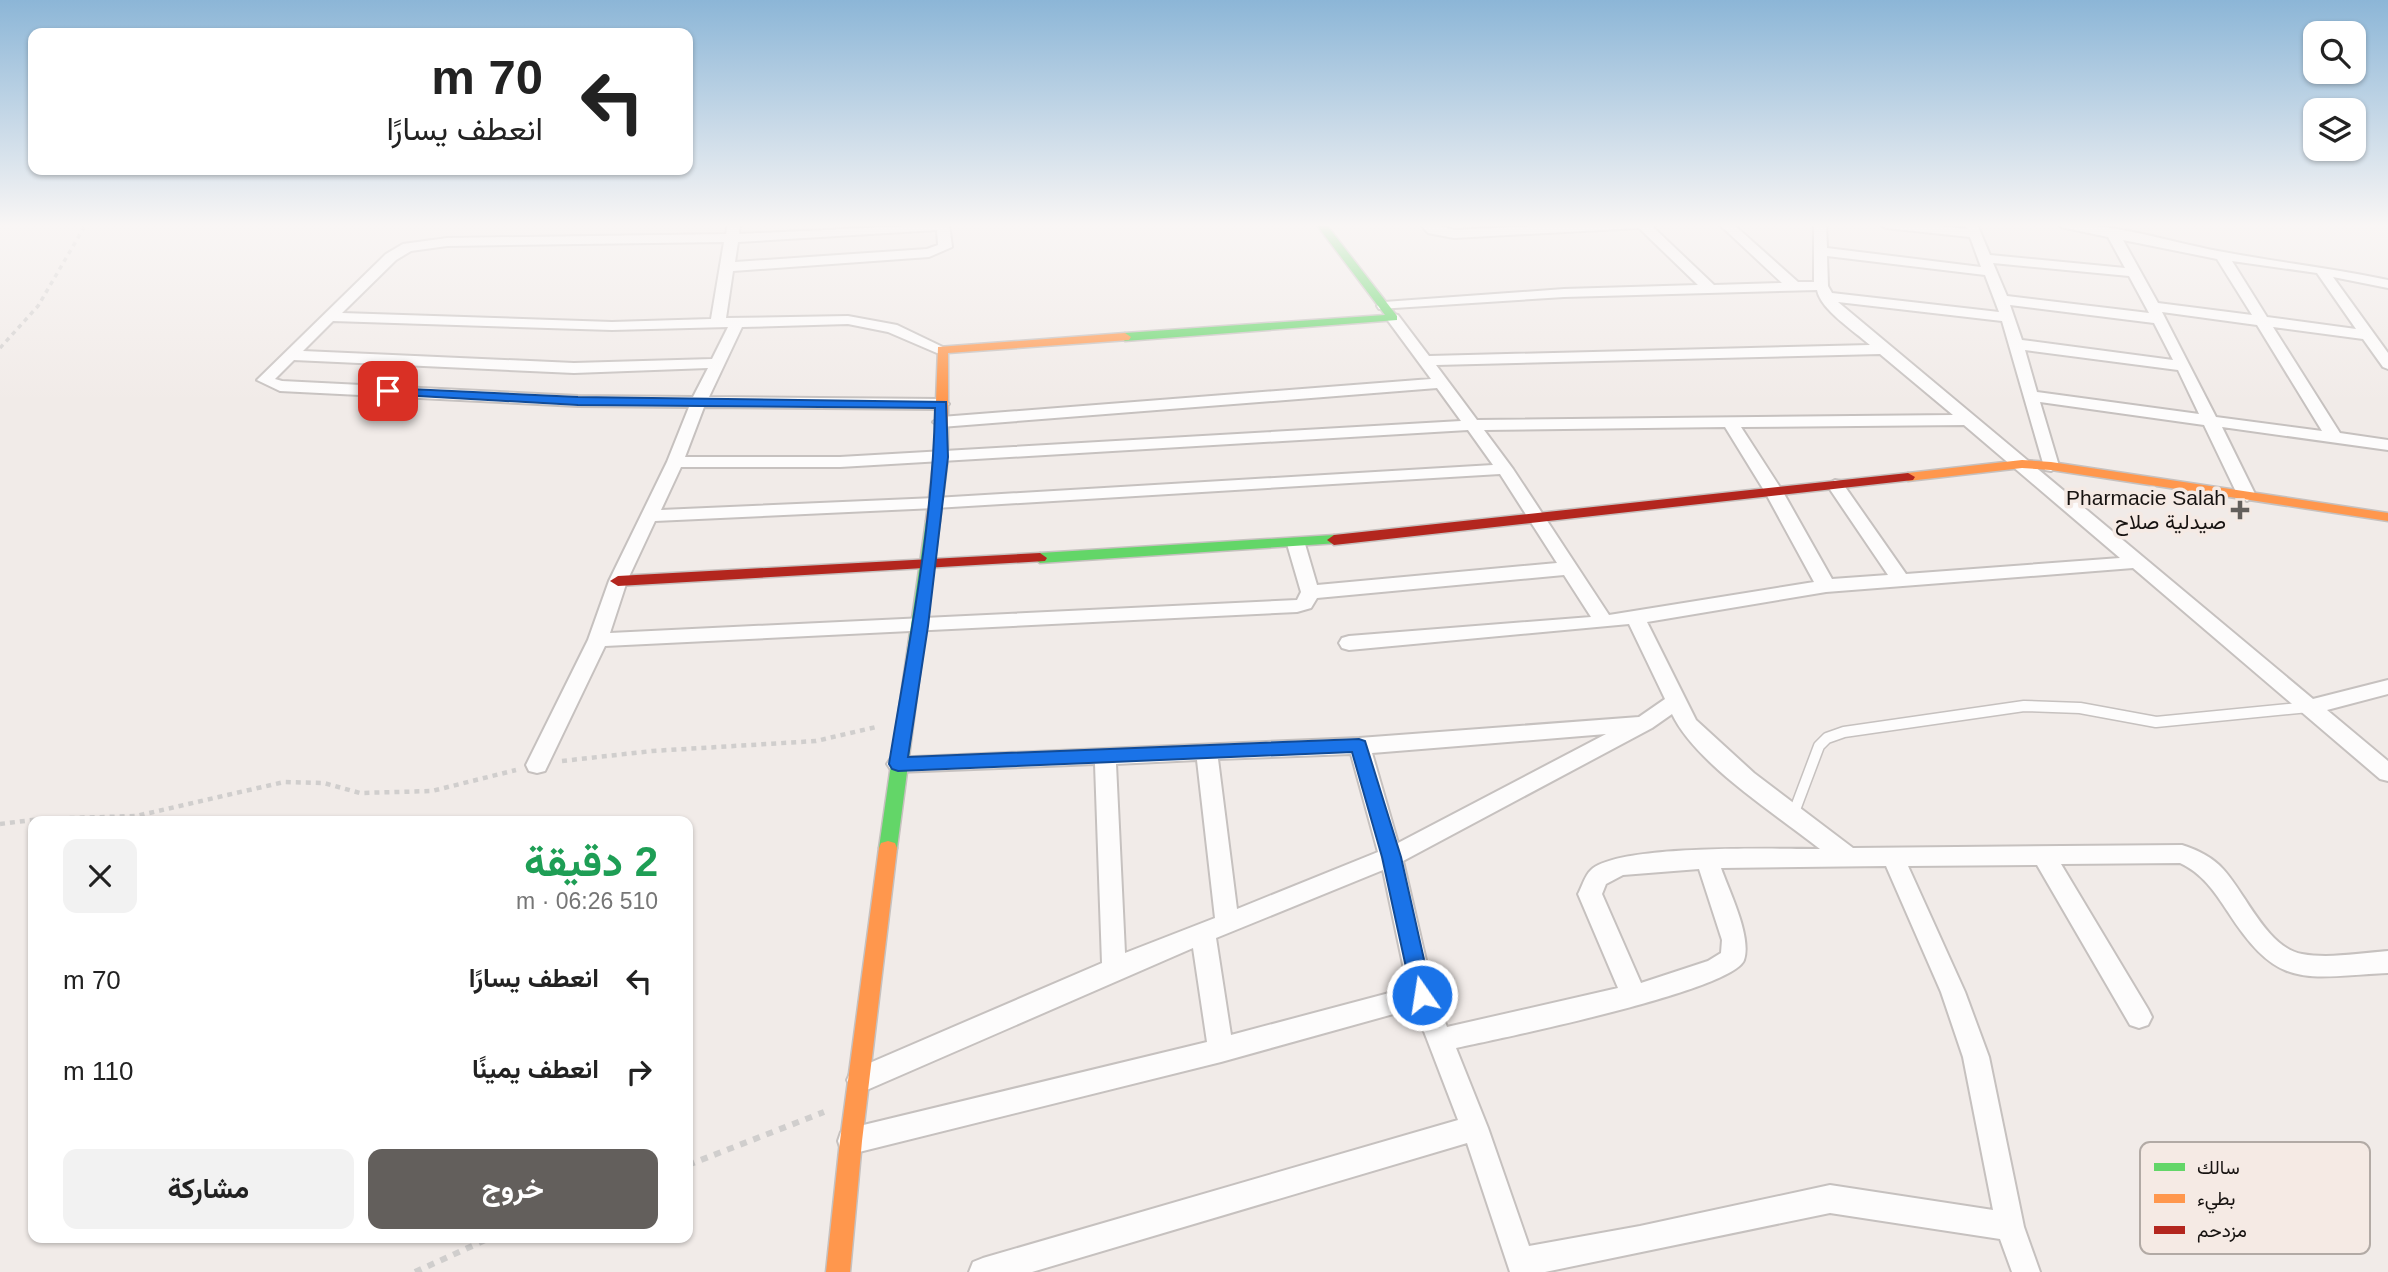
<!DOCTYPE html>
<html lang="ar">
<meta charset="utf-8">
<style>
:root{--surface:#fff;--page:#f2f2f2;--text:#222;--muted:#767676;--accent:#635f5c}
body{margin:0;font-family:Arial,Vazirmatn,sans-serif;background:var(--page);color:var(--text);direction:rtl;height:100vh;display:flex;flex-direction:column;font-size:26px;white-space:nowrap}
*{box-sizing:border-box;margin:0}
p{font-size:23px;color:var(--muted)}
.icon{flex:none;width:38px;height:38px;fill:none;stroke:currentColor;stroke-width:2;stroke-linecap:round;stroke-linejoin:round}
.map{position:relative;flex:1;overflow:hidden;direction:ltr}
.side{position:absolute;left:28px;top:816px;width:665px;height:427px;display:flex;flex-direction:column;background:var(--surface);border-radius:14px;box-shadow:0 2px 5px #0004;direction:rtl}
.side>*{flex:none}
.banner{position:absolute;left:28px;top:28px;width:665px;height:147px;border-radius:14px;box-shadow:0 2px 5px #0004;direction:rtl;background:#fff;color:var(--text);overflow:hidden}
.fabs{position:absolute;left:2303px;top:21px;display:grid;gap:14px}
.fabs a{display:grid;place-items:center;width:63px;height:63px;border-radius:14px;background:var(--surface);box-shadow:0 2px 5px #0004;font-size:35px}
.pin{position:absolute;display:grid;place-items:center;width:60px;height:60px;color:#fff;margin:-30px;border-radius:14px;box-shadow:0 4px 10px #0006}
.me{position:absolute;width:77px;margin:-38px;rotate:347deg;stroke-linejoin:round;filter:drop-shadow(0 0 5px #0008)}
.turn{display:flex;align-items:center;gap:24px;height:147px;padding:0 35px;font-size:32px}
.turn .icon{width:91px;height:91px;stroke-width:2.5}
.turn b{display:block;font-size:49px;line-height:60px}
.round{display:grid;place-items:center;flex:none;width:74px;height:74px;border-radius:14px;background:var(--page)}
.head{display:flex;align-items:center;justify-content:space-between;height:119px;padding:0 35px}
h1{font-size:42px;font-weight:700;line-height:52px;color:#1e9e55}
.action{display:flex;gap:14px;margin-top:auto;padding:14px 35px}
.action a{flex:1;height:80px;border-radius:14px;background:var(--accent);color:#fff;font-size:28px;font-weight:700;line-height:80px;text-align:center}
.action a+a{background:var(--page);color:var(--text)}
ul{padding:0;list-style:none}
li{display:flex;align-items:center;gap:21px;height:91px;padding:0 35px}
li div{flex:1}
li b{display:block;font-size:26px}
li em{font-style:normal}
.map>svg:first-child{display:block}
</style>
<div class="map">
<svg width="2388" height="1272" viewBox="0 0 2388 1272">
<rect width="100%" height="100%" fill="#f1ebe8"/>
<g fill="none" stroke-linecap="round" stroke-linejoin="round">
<defs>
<polyline id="lane" points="1793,815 1819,746 1827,738 1844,732 2024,706 2080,708 2156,722 2309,707"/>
<path id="street" d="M728,224H740L739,234L949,224L952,247L929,257L733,271L726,318L848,316L897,325L949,350L942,354L937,353L888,332L848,324L742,327L709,397L941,399L949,404L941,409L704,407L685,457H840L1461,421L1437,388L941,427L933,422L941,417L1431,379L1386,318L1393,314L1398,315L1429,356L1870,345C1853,330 1821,310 1817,290L1564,297L1379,309L1377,306L1384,302L1564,289L1698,285L1639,228L1454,238L1428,233L1420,224H1434L1454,230L1577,224H1657L1653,227L1714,285L1782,283L1719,224H1733L1798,282H1814V224H1826L1827,248L1981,267L1970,237L1886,228L1880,224H1919L1967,229L1965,224H1977L1990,255L2125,268L2108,237L2061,227L2060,224C2112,223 2167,241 2218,251C2275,262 2332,268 2388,280V288L2333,277L2388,353V369L2383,367L2363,339L2273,327L2340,433L2388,440V450L2222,427L2256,496L2247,501L2238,496L2204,425L2040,402L2059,466L2051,471L2045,470L2002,321L1838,302L2313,699L2388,680V694L2327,710L2388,761V781L2380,779L2133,568L1826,592L1647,622L1696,720L1754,773L1853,848L2182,845C2198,850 2212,857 2223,869C2246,894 2267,948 2302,954C2329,959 2360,953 2388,951V973C2303,977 2279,991 2228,912C2215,892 2202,873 2180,863L2061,864L2148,1009L2152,1017L2148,1025L2139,1028L2130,1025L2037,865L1908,866L1965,992L1989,1057L2024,1227L2040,1272H2012L2000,1239L1830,1213L1545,1272H1510L1467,1143L1032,1272H969L973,1262L983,1258L1458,1120L1415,1008L1221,1062L851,1154L841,1150L838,1141L841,1132L851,1128L1207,1042L1193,948L869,1089L860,1092L851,1089L847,1080L851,1071L1102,963L1095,764L898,772L891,770L887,764L891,758L1359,738L1639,717L1665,699L1629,624L1349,650L1342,648L1339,643L1342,638L1349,636L1591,617L1564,575L1317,598L1311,608L1297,612L605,646L545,771L537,773L529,771L526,765L588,640L609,581L667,462L689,407L578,406L280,391L257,380L386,254L403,244L447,238L726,234ZM937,230L938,245L927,249L735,262L738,242ZM2123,240L2217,259L2252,315L2158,303ZM724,242L711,319L612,322L342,313L396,260L411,251L447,246ZM1827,256L1985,275L1999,312L1832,293L1828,286ZM2232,261L2317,273L2356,329L2267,317ZM1993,263L2129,276L2149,313L2007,296ZM2010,305L2154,323L2173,360L2022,340ZM2162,312L2257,325L2322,431L2216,417ZM333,321L612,330L728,327L712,359L574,363L303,351ZM2025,350L2178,370L2199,414L2037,392ZM1880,354L1953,415L1477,420L1436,365ZM294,360L574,373L708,368L693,397L578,396L282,381L275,379ZM1964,425L2120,558L1906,574L1841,481L1835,480L1827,485L1888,575L1832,579L1783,492L1741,427ZM1725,427L1765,492L1814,582L1609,615L1513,469L1484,430ZM1468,430L1493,465L935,498L661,510L681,467H840ZM1500,474L1557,563L1317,585L1305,544L1296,538L1287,544L1301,592L1297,600L610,633L627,581L655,521L935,508ZM1672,714C1696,764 1776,814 1820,849C1777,849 1619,844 1591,870C1585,875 1582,887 1578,894L1618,988L1447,1027L1434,995L1403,861L1652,728ZM1606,734L1398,843L1372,753ZM1351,754L1378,852L1237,909L1218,759ZM1197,760L1215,918L1125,953L1116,764ZM1886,866L1941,992L1963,1057L1993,1210L1830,1185L1640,1226L1529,1246L1488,1128L1456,1048C1497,1039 1733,991 1744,960C1752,937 1729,891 1721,868ZM1699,869L1722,940L1721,953L1708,961L1641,983L1602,894L1606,884L1623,875ZM1383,870L1408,988L1231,1035L1216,938Z"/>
<g id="fast">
<polygon points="1316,224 1326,224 1397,316 1397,320 1125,341 1119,337 1125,333 1385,315"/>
<polygon points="933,516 940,521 897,848 895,853 888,855 881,853 879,848 926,521"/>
<polygon points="1334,535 1341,540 1339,543 1040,563 1033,558 1040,553"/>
</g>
<g id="slow">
<polygon points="1125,333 1131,337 1129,340 948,353 948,457 940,521 938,524 928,524 926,521 934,457 938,347"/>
<polygon points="2022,460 2051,462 2388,513 2388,521 2051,470 2022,468 1908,481 1901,477 1908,473"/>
<polygon points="888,841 895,843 897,848 862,1141 850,1272 826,1272 840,1141 879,848 881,843"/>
</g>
<g id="jam">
<polygon points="1908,473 1915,477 1913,480 1334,545 1327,540 1334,535"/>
<polygon points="1040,553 1047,558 1045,561 618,586 610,581 618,576"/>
</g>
</defs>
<use href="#lane" stroke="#c6c1bf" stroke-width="13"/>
<use href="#street" stroke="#c6c1bf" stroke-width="4"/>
<use href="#fast" stroke="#c6c1bf" stroke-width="3"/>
<use href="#slow" stroke="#c6c1bf" stroke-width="3"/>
<use href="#jam" stroke="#c6c1bf" stroke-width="3"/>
<polyline stroke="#d0cecd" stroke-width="3.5" stroke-dasharray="4.5 4.5" stroke-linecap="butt" points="0,348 38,306 86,224"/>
<g stroke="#d0cecd" stroke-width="4.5" stroke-dasharray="5 5" stroke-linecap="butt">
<polyline points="562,761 652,751 816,741 876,727"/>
<polyline points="0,824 40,819 136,816 284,782 324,783 360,793 432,791 516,770"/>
</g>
<g stroke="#d0cecd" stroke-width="6" stroke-dasharray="7 7" stroke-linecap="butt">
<polyline points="688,1165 824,1112"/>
<polyline points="415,1272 492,1237"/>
</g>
<use href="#lane" stroke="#fdfcfc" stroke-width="10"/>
<use href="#street" fill="#fdfcfc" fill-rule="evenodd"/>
<use href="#fast" fill="#63d668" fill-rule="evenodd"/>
<use href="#slow" fill="#ff974d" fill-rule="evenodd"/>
<use href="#jam" fill="#b3261e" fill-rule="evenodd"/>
</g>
<linearGradient id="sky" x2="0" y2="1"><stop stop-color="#8cb6d7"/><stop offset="0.56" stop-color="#f9f6f5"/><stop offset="1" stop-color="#f9f6f5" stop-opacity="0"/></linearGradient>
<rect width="2388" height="402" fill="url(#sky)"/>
<path fill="#1a73e8" stroke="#114b97" stroke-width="2" d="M388,388L578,397L946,402L948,457L928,626L908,757L1359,739L1365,741L1401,857L1432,995L1429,1001L1422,1004L1415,1001L1412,995L1382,857L1352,752L898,771L892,769L889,764C908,647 933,527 935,408L578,405L384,394V389Z"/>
<path fill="#635f5c" stroke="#f5eae4" stroke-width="2.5" d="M2236.5 499.5h7v7h7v7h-7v7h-7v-7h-7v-7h7z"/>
<g text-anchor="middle" stroke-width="7" stroke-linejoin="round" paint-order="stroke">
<g font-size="21" fill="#171311" stroke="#f5eae4" text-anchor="end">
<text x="2226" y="505">Pharmacie Salah<tspan x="2226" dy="24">صيدلية صلاح</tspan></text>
</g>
</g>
<rect x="2140" y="1142" width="230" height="112" rx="10" fill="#f5eae4" stroke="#b2aaa5" stroke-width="2"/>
<rect x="2154" y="1163" width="31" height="8" fill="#63d668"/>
<rect x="2154" y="1194" width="31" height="9" fill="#ff974d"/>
<rect x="2154" y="1226" width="31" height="8" fill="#b3261e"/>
<g font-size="19" fill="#171311">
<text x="2197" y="1174">سالك</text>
<text x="2197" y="1205">بطيء</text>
<text x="2197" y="1237">مزدحم</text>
</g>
</svg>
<div class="fabs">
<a><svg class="icon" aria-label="search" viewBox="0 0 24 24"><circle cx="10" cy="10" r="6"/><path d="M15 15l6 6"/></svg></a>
<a><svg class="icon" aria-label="layers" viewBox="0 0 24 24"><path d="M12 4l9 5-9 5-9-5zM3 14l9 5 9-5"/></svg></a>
</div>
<div class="pin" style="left:388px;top:391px;background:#d93025"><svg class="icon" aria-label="arrive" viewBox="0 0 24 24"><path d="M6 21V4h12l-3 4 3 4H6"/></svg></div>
<svg class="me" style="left:1422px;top:995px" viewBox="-20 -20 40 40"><circle r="17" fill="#1a73e8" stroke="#fff" stroke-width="3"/><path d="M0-11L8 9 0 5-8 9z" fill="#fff"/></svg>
<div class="banner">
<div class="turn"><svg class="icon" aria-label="left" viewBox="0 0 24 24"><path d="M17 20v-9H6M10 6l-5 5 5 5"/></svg><div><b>70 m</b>انعطف يسارًا</div></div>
</div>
<section class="side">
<div class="head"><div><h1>2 دقيقة</h1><p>510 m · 06:26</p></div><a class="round"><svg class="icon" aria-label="close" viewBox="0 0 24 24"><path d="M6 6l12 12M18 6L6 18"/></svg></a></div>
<ul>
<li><svg class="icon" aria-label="left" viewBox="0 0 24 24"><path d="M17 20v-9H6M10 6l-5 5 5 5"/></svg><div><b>انعطف يسارًا</b></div><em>70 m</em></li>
<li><svg class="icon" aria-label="right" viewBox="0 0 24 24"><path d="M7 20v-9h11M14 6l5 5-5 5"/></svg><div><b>انعطف يمينًا</b></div><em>110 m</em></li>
</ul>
<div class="action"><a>خروج</a><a>مشاركة</a></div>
</section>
</div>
